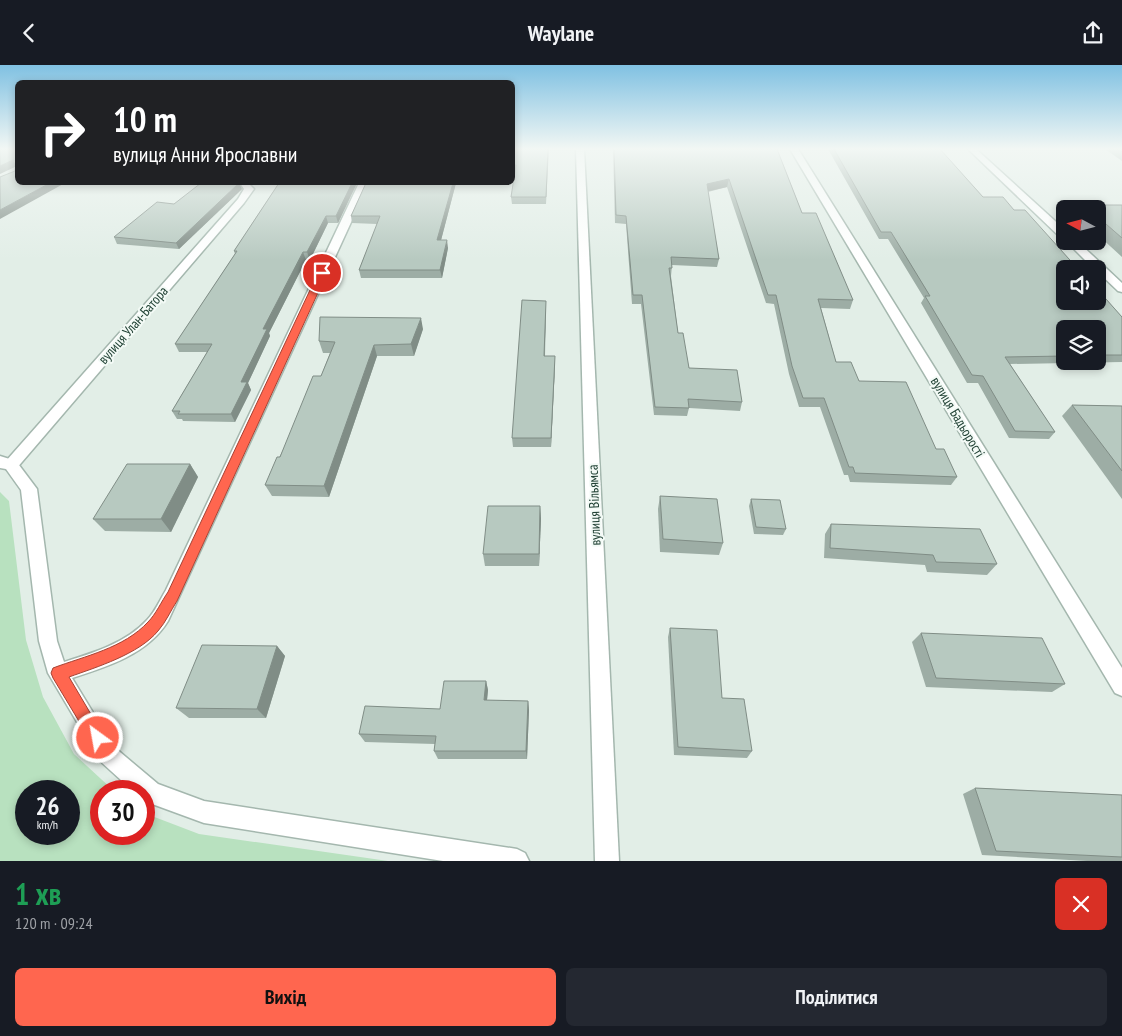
<!DOCTYPE html>
<html lang="uk">
<meta charset="utf-8">
<style>
:root{--surface:#171b24;--page:#242831;--text:#f1f3f6;--muted:#9ea1a6;--accent:#ff664f}
body{margin:0;font-family:"PT Sans Narrow",sans-serif;background:var(--page);color:var(--text);height:100vh;display:flex;flex-direction:column;font-size:19px;white-space:nowrap}
*{box-sizing:border-box;margin:0}
p{font-size:16px;color:var(--muted)}
.icon{flex:none;width:28px;height:28px;fill:none;stroke:currentColor;stroke-width:2;stroke-linecap:round;stroke-linejoin:round}
.map{position:relative;height:796px;overflow:hidden}
.sheet{display:flex;flex-direction:column;background:var(--surface);flex:1}
.sheet>*{flex:none}
.guide{position:absolute;left:15px;top:15px;width:500px;height:105px;border-radius:8px;box-shadow:0 2px 8px #0003;background:#202124;color:#fff;overflow:hidden}
.needle{width:32px;rotate:277deg}
.fabs{position:absolute;left:1056px;top:135px;display:grid;gap:10px}
.fabs a{display:grid;place-items:center;width:50px;height:50px;border-radius:8px;background:var(--surface);box-shadow:0 2px 8px #0003;font-size:25px}
.speed{position:absolute;left:15px;top:715px;display:flex;gap:10px;font-size:25px;font-weight:700;text-align:center}
.speed>*{display:grid;place-content:center;width:65px;height:65px;border-radius:50%;background:var(--surface);box-shadow:0 2px 8px #0003;line-height:1}
.speed small{font-size:12px;font-weight:400}
.speed .limit{border:8px solid #d22;background:#fff;color:#111}
.pin{position:absolute;display:grid;place-items:center;width:42px;height:42px;color:#fff;margin:-21px;border:2px solid #fff;border-radius:50%;box-shadow:0 1px 5px #0007}
.me{position:absolute;width:55px;margin:-28px;rotate:328deg;stroke-linejoin:round;filter:drop-shadow(0 0 4px #0008)}
.turn{display:flex;align-items:center;gap:18px;height:105px;padding:0 15px;font-size:22px}
.turn .icon{width:65px;height:65px;stroke-width:2.5}
.turn b{display:block;font-size:35px;line-height:42px}
.round{display:grid;place-items:center;flex:none;width:52px;height:52px;border-radius:8px;background:var(--page)}
.overview{display:flex;align-items:center;justify-content:space-between;height:85px;padding:0 15px}
h1{font-size:30px;font-weight:600;line-height:38px;color:#1e9e55}
.button{display:flex;gap:10px;margin-top:auto;padding:10px 15px}
.button a{flex:1;height:58px;border-radius:8px;background:var(--accent);color:#111;font-size:20px;font-weight:600;line-height:58px;text-align:center}
.button a+a{background:var(--page);color:var(--text)}
header{display:flex;justify-content:space-between;align-items:center;height:65px;padding:0 15px;background:var(--surface);font-size:22px;font-weight:600}
.map>svg:first-child{display:block}
</style>
<header><svg class="icon" aria-label="back" viewBox="0 0 24 24"><path d="M15 5l-7 7 7 7"/></svg>Waylane<svg class="icon" aria-label="share" viewBox="0 0 24 24"><path d="M12 15V3M7 8l5-5 5 5M5 13v7h14v-7"/></svg></header>
<div class="map">
<svg width="1122" height="796" viewBox="0 0 1122 796">
<rect width="100%" height="100%" fill="#e2eee7"/>
<path fill="#b8e1bf" fill-rule="evenodd" d="M0,427L9,436L26,575L43,632L74,689L114,726H101V769H144V748L199,769L388,796H0ZM26,726H69V769H26Z"/>
<g fill="none" stroke-linecap="round" stroke-linejoin="round">
<defs>
<polygon id="service" points="240,118 248,118 254,124 244,138 16,404 6,404 3,400 6,396 238,134 244,124"/>
<g id="minor">
<polygon points="576,84 584,84 619,796 595,796"/>
<polygon points="790,84 798,84 1122,603 1122,631 1115,628"/>
<polygon points="968,84 976,84 1065,165 1065,174 1061,173"/>
<path d="M359,118H369L168,556C148,589 107,602 72,613L114,682L158,719L204,736L517,784L525,788L529,796H443L204,758L144,736V726H133L100,696L48,608L39,576L21,425L6,404L0,403V391L16,396L37,424L57,576L64,597C93,588 126,578 147,555C155,547 160,535 166,525Z"/>
<polygon points="1066,176 1077,176 1122,218 1122,227 1118,226 1098,207 1098,204 1094,204"/>
</g>
</defs>
<use href="#service" stroke="#a4b7ae" stroke-width="3"/>
<use href="#minor" stroke="#a4b7ae" stroke-width="3"/>
<use href="#service" fill="#fff" fill-rule="evenodd"/>
<use href="#minor" fill="#fff" fill-rule="evenodd"/>
</g>
<g fill="#9dada5" fill-rule="evenodd">
<polygon points="512,84 549,84 546,139 512,139 511,132 515,106 512,106"/>
<polygon points="613,84 777,84 802,148 853,235 850,244 821,243 836,297 859,316 936,384 957,412 951,420 850,417 848,410 844,410 820,342 799,342 789,309 774,239 766,238 727,122 708,127 719,194 717,202 672,200 671,211 678,268 689,303 742,337 740,346 689,343 687,351 654,350 641,239 632,239 626,159 615,158"/>
<path d="M828,84H940L983,132L1014,145L1122,252V297L1010,299L1055,367L1049,374L1009,373L978,318H967L921,238L924,233L888,174H879ZM1065,264H1098V296H1065Z"/>
<polygon points="1105,84 1122,84 1122,96"/>
<polygon points="279,118 357,118 338,158 328,158 310,195 306,195 269,268 270,271 248,318 251,325 235,357 183,356 182,354 177,354 172,346 207,287 179,287 175,279 235,189 234,186"/>
<polygon points="366,118 456,118 441,175 448,183 442,213 361,213 359,205 377,159 352,158 351,151"/>
<polygon points="242,124 179,184 117,179 114,172 174,139"/>
<polygon points="1084,140 1122,140 1122,192 1098,170 1098,144 1081,144"/>
<polygon points="546,246 545,291 555,300 551,382 513,382 512,373"/>
<polygon points="423,264 414,291 377,291 329,432 272,431 265,420 321,311 330,288 323,288 319,276"/>
<polygon points="1072,340 1122,341 1122,434 1062,351"/>
<polygon points="190,399 198,412 171,467 105,466 93,454"/>
<polygon points="660,431 723,478 719,490 660,487 658,444"/>
<polygon points="751,434 786,464 783,470 754,469 749,441"/>
<polygon points="540,441 541,454 539,501 485,501 483,489"/>
<polygon points="831,459 997,499 987,510 927,507 925,500 824,493 825,469"/>
<polygon points="670,563 722,633 752,686 747,693 674,690 668,572"/>
<polygon points="921,568 1065,619 1052,627 926,622 912,577"/>
<polygon points="277,581 285,591 266,653 189,653 176,643"/>
<polygon points="486,616 488,625 487,635 528,636 529,645 527,694 438,694 434,686 435,679 365,677 359,669 440,644"/>
<polygon points="975,723 1122,730 1122,796 1087,796 982,790 963,729"/>
</g>
<g fill="#808d86">
<polygon points="13,95 17,101 0,109 0,101"/>
<polygon points="729,114 727,122 705,127 707,119"/>
<polygon points="50,118 65,118 0,154 0,145"/>
<polygon points="239,118 242,124 179,184 176,178"/>
<polygon points="352,118 357,118 338,158 336,151"/>
<polygon points="453,118 456,118 439,183 437,175"/>
<polygon points="326,151 328,158 310,195 307,187"/>
<polygon points="447,175 448,183 442,213 440,205"/>
<polygon points="303,187 306,195 269,268 270,271 248,318 251,325 235,357 231,349 241,317 263,264"/>
<polygon points="546,236 546,246 544,300 544,291"/>
<polygon points="421,253 423,264 414,291 411,279"/>
<polygon points="374,280 377,291 329,432 324,421"/>
<polygon points="555,291 555,300 551,382 551,373"/>
<polygon points="190,399 198,412 171,467 161,454"/>
<polygon points="540,441 541,454 539,501 539,489"/>
<polygon points="277,581 285,591 266,653 257,644"/>
<polygon points="486,616 488,625 486,644 484,635"/>
<polygon points="528,636 529,645 527,694 526,686"/>
</g>
<g fill="#b7c9c0" stroke="#808d86">
<polygon points="0,84 18,84 18,118 50,118 0,145 0,112 15,106 16,97 13,95 0,101"/>
<polygon points="512,84 548,84 546,132 511,132 516,100 512,100"/>
<polygon points="614,84 777,84 802,148 816,148 853,235 818,234 836,297 851,297 859,316 906,317 936,384 944,384 957,412 855,408 853,402 849,402 824,333 803,333 792,301 776,230 768,230 729,114 707,119 719,194 671,192 672,203 669,203 678,268 683,268 689,303 737,305 742,337 688,334 689,343 655,342 642,230 633,230 626,151 616,150"/>
<polygon points="834,84 940,84 983,132 1003,132 1014,145 1025,145 1078,204 1065,204 1065,236 1098,236 1098,225 1122,252 1122,290 1098,290 1098,264 1065,264 1065,291 1005,292 1055,367 1015,366 983,311 972,310 925,231 930,231 891,167 881,167"/>
<polygon points="1117,84 1122,84 1122,87"/>
<polygon points="201,118 239,118 176,178 114,172 157,137 174,139"/>
<polygon points="279,118 352,118 336,151 326,151 307,187 303,187 263,264 267,264 241,317 247,317 231,349 178,349 180,346 172,346 212,279 175,279 237,186 234,186"/>
<polygon points="366,118 453,118 437,175 447,175 440,205 359,205 380,151 351,151"/>
<polygon points="1084,140 1122,140 1122,173 1098,152 1098,144 1088,144"/>
<polygon points="522,235 546,236 544,291 555,291 551,373 512,373"/>
<polygon points="320,252 421,253 411,279 374,280 324,421 265,420 277,392 280,392 313,311 321,311 335,277 319,276"/>
<polygon points="1072,340 1122,341 1122,406"/>
<polygon points="127,399 190,399 161,454 93,454"/>
<polygon points="660,431 717,434 723,478 663,474"/>
<polygon points="751,434 780,435 786,464 756,462"/>
<polygon points="488,441 540,441 539,489 483,489"/>
<polygon points="831,459 980,464 997,499 936,497 933,490 830,483"/>
<polygon points="670,563 717,565 722,633 744,634 752,686 678,682"/>
<polygon points="921,568 1042,573 1065,619 936,613"/>
<polygon points="202,580 277,581 257,644 176,643"/>
<polygon points="444,616 486,616 484,635 528,636 526,686 434,686 436,671 359,669 365,641 440,644"/>
<polygon points="975,723 1122,730 1122,792 996,786"/>
</g>
<linearGradient id="sky" x2="0" y2="1"><stop stop-color="#80c1e2"/><stop offset="0.43" stop-color="#f2f7f4"/><stop offset="1" stop-color="#f2f7f4" stop-opacity="0"/></linearGradient>
<rect width="1122" height="195" fill="url(#sky)"/>
<path fill="#ff664f" stroke="#a64233" d="M322,205L327,208L177,536C171,545 166,557 158,566C139,589 97,602 69,612L105,673L103,678L98,680L92,678L53,613L51,608L53,603C85,591 124,583 148,557C156,549 161,537 168,527L318,208Z"/>
<g text-anchor="middle" stroke-width="4" stroke-linejoin="round" paint-order="stroke">
<g font-size="14" fill="#204134" stroke="#f3faf6">
<text transform="translate(133 260) rotate(-49)" y="5">вулиця Улан-Батора</text>
<text transform="translate(958 352) rotate(59)" y="5">вулиця Бадьорості</text>
<text transform="translate(594 440) rotate(-92)" y="5">вулиця Вільямса</text>
</g>
</g>
</svg>
<div class="fabs">
<a><svg class="needle" viewBox="-14 -14 28 28"><path d="M0-13l5 13h-10z" fill="#e53935"/><path d="M0 13l5-13h-10z" fill="#9ea1a6"/></svg></a>
<a><svg class="icon" aria-label="sound" viewBox="0 0 24 24"><path d="M4 9h4l5-4v14l-5-4H4zM17 9q2 3 0 6"/></svg></a>
<a><svg class="icon" aria-label="layers" viewBox="0 0 24 24"><path d="M12 4l9 5-9 5-9-5zM3 14l9 5 9-5"/></svg></a>
</div>
<div class="speed"><div>26<small>km/h</small></div><div class="limit">30</div></div>
<div class="pin" style="left:322px;top:208px;background:#d93025"><svg class="icon" aria-label="arrive" viewBox="0 0 24 24"><path d="M6 21V4h12l-3 4 3 4H6"/></svg></div>
<svg class="me" style="left:98px;top:673px" viewBox="-20 -20 40 40"><circle r="17" fill="#ff664f" stroke="#fff" stroke-width="3"/><path d="M0-11L8 9 0 5-8 9z" fill="#fff"/></svg>
<div class="guide">
<div class="turn"><svg class="icon" aria-label="right" viewBox="0 0 24 24"><path d="M7 20v-9h11M14 6l5 5-5 5"/></svg><div><b>10 m</b>вулиця Анни Ярославни</div></div>
</div>
</div>
<section class="sheet">
<div class="overview"><div><h1>1 хв</h1><p>120 m · 09:24</p></div><a class="round" style="background:#d93025;color:#fff"><svg class="icon" aria-label="close" viewBox="0 0 24 24"><path d="M6 6l12 12M18 6L6 18"/></svg></a></div>
<div class="button"><a>Вихід</a><a>Поділитися</a></div>
</section>
